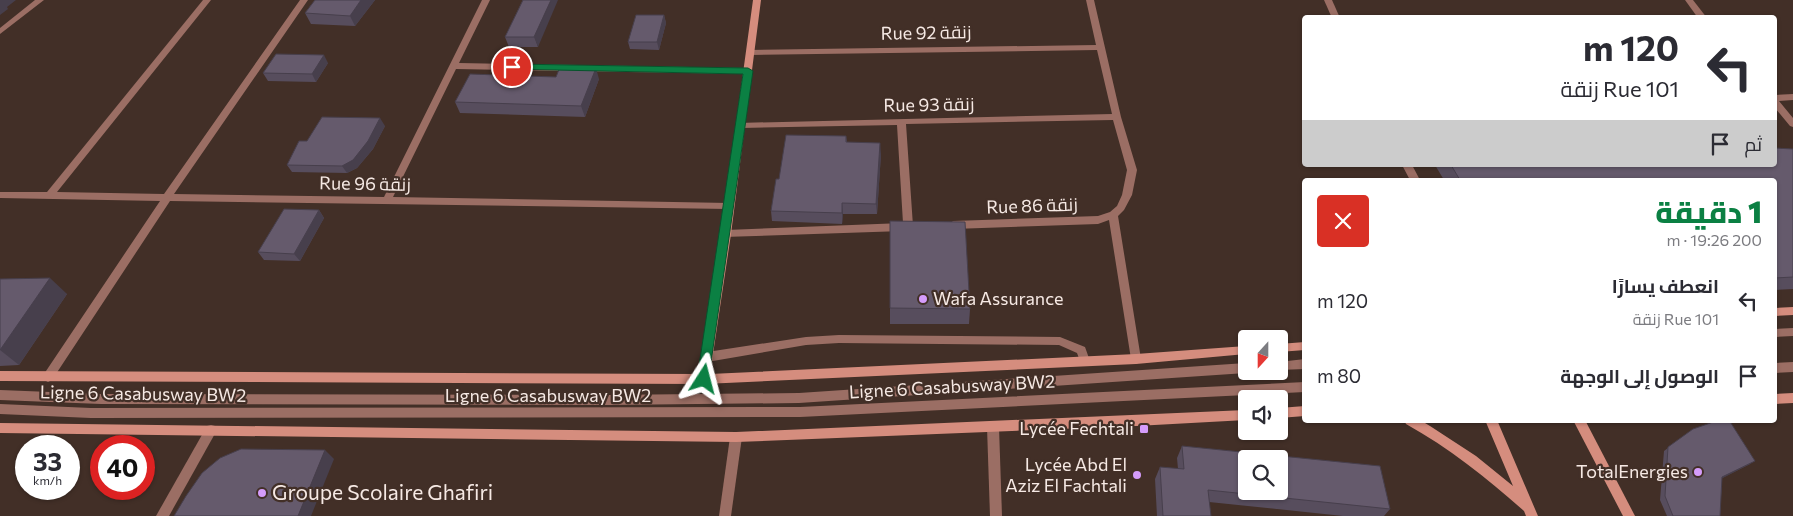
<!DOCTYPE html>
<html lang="ar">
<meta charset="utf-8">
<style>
:root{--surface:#fff;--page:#f2f2f3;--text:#2b2b33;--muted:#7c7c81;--accent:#0b8043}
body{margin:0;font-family:Commissioner,Cairo,sans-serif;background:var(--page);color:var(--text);direction:rtl;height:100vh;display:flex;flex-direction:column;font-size:19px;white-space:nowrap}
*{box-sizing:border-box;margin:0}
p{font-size:16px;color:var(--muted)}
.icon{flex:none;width:28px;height:28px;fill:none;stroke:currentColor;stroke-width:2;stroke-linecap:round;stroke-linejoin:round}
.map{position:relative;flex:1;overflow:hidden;direction:ltr}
.details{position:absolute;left:1302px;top:178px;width:475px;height:245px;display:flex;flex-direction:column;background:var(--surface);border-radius:5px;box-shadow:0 1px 4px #0004;direction:rtl}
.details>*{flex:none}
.guide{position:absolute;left:1302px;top:15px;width:475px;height:152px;border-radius:5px;box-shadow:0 1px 4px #0004;direction:rtl;background:#fff;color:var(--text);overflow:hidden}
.needle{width:32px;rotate:201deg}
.controls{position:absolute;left:1238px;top:330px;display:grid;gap:10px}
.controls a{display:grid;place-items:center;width:50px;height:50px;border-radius:5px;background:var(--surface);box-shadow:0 1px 4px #0004;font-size:25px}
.speed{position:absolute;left:15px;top:435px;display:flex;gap:10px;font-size:25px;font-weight:700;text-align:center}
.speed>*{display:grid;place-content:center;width:65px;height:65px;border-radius:50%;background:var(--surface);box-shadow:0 1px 4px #0004;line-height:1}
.speed small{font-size:12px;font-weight:400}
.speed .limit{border:8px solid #d22;background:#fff;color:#111}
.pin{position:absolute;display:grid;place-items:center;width:42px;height:42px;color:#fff;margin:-21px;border:2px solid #fff;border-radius:50%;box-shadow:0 1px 5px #0007}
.me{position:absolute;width:55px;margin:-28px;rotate:9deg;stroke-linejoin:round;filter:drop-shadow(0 0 4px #0008)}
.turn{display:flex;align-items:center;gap:18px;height:105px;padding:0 15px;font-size:22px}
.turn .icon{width:65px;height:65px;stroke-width:2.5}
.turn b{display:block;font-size:35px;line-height:42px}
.then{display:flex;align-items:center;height:48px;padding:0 15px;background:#0003;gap:10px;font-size:19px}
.round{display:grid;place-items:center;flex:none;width:52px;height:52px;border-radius:5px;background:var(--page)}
.overview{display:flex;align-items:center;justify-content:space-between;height:85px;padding:0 15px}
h1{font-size:30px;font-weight:800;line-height:38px;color:var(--accent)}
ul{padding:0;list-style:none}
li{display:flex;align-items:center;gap:15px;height:75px;padding:0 15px}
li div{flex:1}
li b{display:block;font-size:19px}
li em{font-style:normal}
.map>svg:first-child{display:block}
</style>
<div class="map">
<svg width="1793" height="516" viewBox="0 0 1793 516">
<rect width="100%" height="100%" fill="#422f27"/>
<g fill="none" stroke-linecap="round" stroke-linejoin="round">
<g fill="#9b6e64" fill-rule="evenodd">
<polygon points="1793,328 1793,336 1775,337 1775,329"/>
<polygon points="839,335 1060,337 1085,347 1090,361 1089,364 1085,366 1081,364 1077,353 1059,345 839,343 806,345 707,362 703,360 702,357 703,354 707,352 806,337"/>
<polygon points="1305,359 1305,369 1279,370 1279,362"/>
<polygon points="1793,362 1793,372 1775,373 1775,363"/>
<polygon points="1246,363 1246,371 1250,371 1246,373 799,403 608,405 101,404 0,400 0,390 101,394 608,395 799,393"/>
<polygon points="1305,382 1305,392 800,417 91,418 0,414 0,404 91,408 800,407"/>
</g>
<g fill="#9b6e64" fill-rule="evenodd">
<polygon points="35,0 44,0 0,34 0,28"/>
<polygon points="203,0 211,0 57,192 164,194 300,0 308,0 174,194 384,197 482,0 490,0 459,63 748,68 752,71 748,74 456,69 393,197 729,203 734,206 729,209 170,201 52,380 48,382 44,380 42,377 44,374 160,201 0,198 0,192 47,192"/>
<polygon points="1086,0 1094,0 1121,117 1137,170 1132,195 1124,210 1118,216 1141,359 1140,362 1136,364 1132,362 1131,359 1109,220 1098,224 953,229 948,225 953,221 1098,216 1110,212 1117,206 1122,195 1127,170 1113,120 906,124 913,226 911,229 903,231 723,237 721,234 726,230 903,223 897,125 741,128 738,127 737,125 738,123 1112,114 1097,50 751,55 748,54 748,50 1096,45"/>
<polygon points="1324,0 1332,0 1340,18 1332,18"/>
<polygon points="1685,0 1693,0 1707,18 1698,18"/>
<polygon points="1793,94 1793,100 1779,101 1793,118 1793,127 1790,126 1775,108 1775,95"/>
<polygon points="1402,165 1412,165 1420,180 1410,180"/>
<polygon points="993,422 997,423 999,427 1002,516 990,516 987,427 989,423"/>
<polygon points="211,425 215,426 217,430 169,516 156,516 207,426"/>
<polygon points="736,432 740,433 742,437 731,516 719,516 730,437 732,433"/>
</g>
<g fill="#d58d7e" fill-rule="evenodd">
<polygon points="753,0 761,0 731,234 710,374 1136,354 1246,346 1246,354 1136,364 704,384 0,381 0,371 699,374 721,234"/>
<polygon points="1793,307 1793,315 1775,316 1775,308"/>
<polygon points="1305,342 1305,350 1279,352 1279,344"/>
<polygon points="1793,393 1793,403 1775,404 1775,394"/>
<polygon points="1305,406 1305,416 1279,418 1279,408"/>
<polygon points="1246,410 1246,420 1136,426 736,442 0,433 0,423 736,432"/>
<path d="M1404,420H1420L1430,426L1476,456L1513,486L1485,420H1497L1538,516H1526L1524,511C1487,478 1449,448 1406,424Z"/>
<polygon points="1573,420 1585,420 1635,516 1623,516"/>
</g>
</g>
<g fill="#574d5d">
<polygon points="315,0 375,0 355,26 311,24 305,13"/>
<polygon points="523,0 538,47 509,47 505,37"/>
<polygon points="664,15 666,23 659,50 630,49 628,42"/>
<polygon points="328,63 316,82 268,81 263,73"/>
<polygon points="556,77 599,79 585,117 460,113 455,102"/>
<polygon points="385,126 373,149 357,168 347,173 292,172 287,165 307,141"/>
<polygon points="846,136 847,142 881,154 877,214 843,214 842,224 772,221 771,211"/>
<polygon points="1793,149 1793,289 1775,290 1775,180 1444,180 1435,165 1775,165"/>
<polygon points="319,210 324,218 300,261 264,260 258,252"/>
<polygon points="890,221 970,309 969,324 890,324"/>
<polygon points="0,279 67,294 19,365 0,366"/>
<polygon points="1693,429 1750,464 1722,478 1720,516 1667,516 1660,500 1664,451"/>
<polygon points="1182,446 1390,509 1384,516 1343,516 1209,502 1211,516 1157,516 1155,479 1160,467 1178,469 1177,458"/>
</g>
<g fill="#473f4c">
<polygon points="0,0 16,0 7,7 8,9 0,15"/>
<polygon points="361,0 375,0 355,26 350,16"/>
<polygon points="551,0 558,0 538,47 534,37"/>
<polygon points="664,15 666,23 659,50 657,42"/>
<polygon points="324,55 328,63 316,82 312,74"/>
<polygon points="596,68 599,79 585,117 581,106"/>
<polygon points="380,118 385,126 373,149 357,168 347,173 342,166"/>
<polygon points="880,143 881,154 877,214 876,204"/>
<polygon points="842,203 843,214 842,224"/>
<polygon points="319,210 324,218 300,261 294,254"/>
<polygon points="50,278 67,294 19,365 0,350"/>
<polygon points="325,450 334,459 311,516 298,516"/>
<polygon points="1755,461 1750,464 1717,481 1722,477"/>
</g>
<g fill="#655a6c" stroke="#473f4c" fill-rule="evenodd">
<polygon points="315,0 361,0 350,16 305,13"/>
<polygon points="523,0 551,0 534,37 505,37"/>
<polygon points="636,15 664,15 657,42 628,42"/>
<polygon points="276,54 324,55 312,74 263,73"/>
<polygon points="560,67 596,68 581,106 455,102 470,74 556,77"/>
<polygon points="322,117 380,118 368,141 353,160 342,166 287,165 299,141 307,141"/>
<polygon points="786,135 846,136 846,142 880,143 876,204 842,203 842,213 771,211 776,179 779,179"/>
<polygon points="1775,148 1793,149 1793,277 1775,278 1775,180 1460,180 1451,165 1775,165"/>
<polygon points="284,209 319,210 294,254 258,252"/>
<polygon points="890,221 965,222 970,309 890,308"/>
<polygon points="50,278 0,350 0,279"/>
<polygon points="1719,420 1729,420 1755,461 1722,477 1720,516 1673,516 1665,496 1668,447 1693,429"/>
<path d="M1182,446L1380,466L1390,509L1208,490L1211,516H1163L1160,467L1184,469ZM1246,459H1279V491H1246Z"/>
<polygon points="241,449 325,450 298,516 174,516 186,496 202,473 220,458"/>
</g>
<polygon fill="#0b8043" stroke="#07532c" points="512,64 748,68 753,71 708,383 704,384 699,383 697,379 743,74 509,69 509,65"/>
<g fill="#d59cfb" stroke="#422f27" stroke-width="2">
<circle cx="923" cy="299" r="5"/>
<rect x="1139" y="424" width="10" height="10" rx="2.5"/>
<circle cx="1698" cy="472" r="5"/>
<circle cx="1137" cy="475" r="5"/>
<circle cx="262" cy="493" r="5"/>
</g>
<g text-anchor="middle" stroke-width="4.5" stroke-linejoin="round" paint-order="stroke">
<g font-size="18" fill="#f6e9e4" stroke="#422f27">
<text transform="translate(926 33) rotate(-1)" y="6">Rue 92 زنقة</text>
<text transform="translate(929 105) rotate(-1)" y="6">Rue 93 زنقة</text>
<text transform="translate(365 184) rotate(1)" y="6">Rue 96 زنقة</text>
<text transform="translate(1032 206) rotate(-2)" y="6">Rue 86 زنقة</text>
<text transform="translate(952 387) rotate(-3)" y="6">Ligne 6 Casabusway BW2</text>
<text transform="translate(143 394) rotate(1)" y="6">Ligne 6 Casabusway BW2</text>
<text x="548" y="402">Ligne 6 Casabusway BW2</text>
</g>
<g font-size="18" fill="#f6e9e4" stroke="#422f27" text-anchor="end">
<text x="933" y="305" text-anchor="start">Wafa Assurance</text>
<text x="1134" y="435">Lycée Fechtali</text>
<text x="1127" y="471">Lycée Abd El<tspan x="1127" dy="21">Aziz El Fachtali</tspan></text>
<text x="1688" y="478">TotalEnergies</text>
</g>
<g font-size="21" fill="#f6e9e4" stroke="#422f27" text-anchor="start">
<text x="272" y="500">Groupe Scolaire Ghafiri</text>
</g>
</g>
</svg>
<div class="controls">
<a><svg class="needle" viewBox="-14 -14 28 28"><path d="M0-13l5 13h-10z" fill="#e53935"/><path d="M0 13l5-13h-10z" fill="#7c7c81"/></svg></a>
<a><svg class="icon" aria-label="sound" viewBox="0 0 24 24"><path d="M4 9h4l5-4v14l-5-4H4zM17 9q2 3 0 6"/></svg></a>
<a><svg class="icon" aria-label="search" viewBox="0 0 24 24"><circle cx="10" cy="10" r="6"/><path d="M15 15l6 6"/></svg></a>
</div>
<div class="speed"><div>33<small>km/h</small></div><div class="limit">40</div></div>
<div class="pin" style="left:512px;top:67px;background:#d93025"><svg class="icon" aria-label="arrive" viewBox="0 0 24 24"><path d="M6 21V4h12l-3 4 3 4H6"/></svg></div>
<svg class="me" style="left:704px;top:379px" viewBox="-20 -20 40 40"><path d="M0-17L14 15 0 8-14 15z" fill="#0b8043" stroke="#fff" stroke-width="4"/></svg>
<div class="guide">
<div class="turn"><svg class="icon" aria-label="left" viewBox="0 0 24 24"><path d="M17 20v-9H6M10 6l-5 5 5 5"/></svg><div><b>120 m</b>Rue 101 زنقة</div></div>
<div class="then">ثم<svg class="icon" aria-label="arrive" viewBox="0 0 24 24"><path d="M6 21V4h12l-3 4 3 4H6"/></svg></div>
</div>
<section class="details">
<div class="overview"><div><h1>1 دقيقة</h1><p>200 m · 19:26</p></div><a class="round" style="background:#d93025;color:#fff"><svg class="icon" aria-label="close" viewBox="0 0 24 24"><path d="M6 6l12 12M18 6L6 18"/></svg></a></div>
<ul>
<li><svg class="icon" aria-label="left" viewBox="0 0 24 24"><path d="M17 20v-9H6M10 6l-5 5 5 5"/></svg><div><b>انعطف يسارًا</b><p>Rue 101 زنقة</p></div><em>120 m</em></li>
<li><svg class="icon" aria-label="arrive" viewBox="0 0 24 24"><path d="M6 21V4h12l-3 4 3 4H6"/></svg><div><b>الوصول إلى الوجهة</b></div><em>80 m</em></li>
</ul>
</section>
</div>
